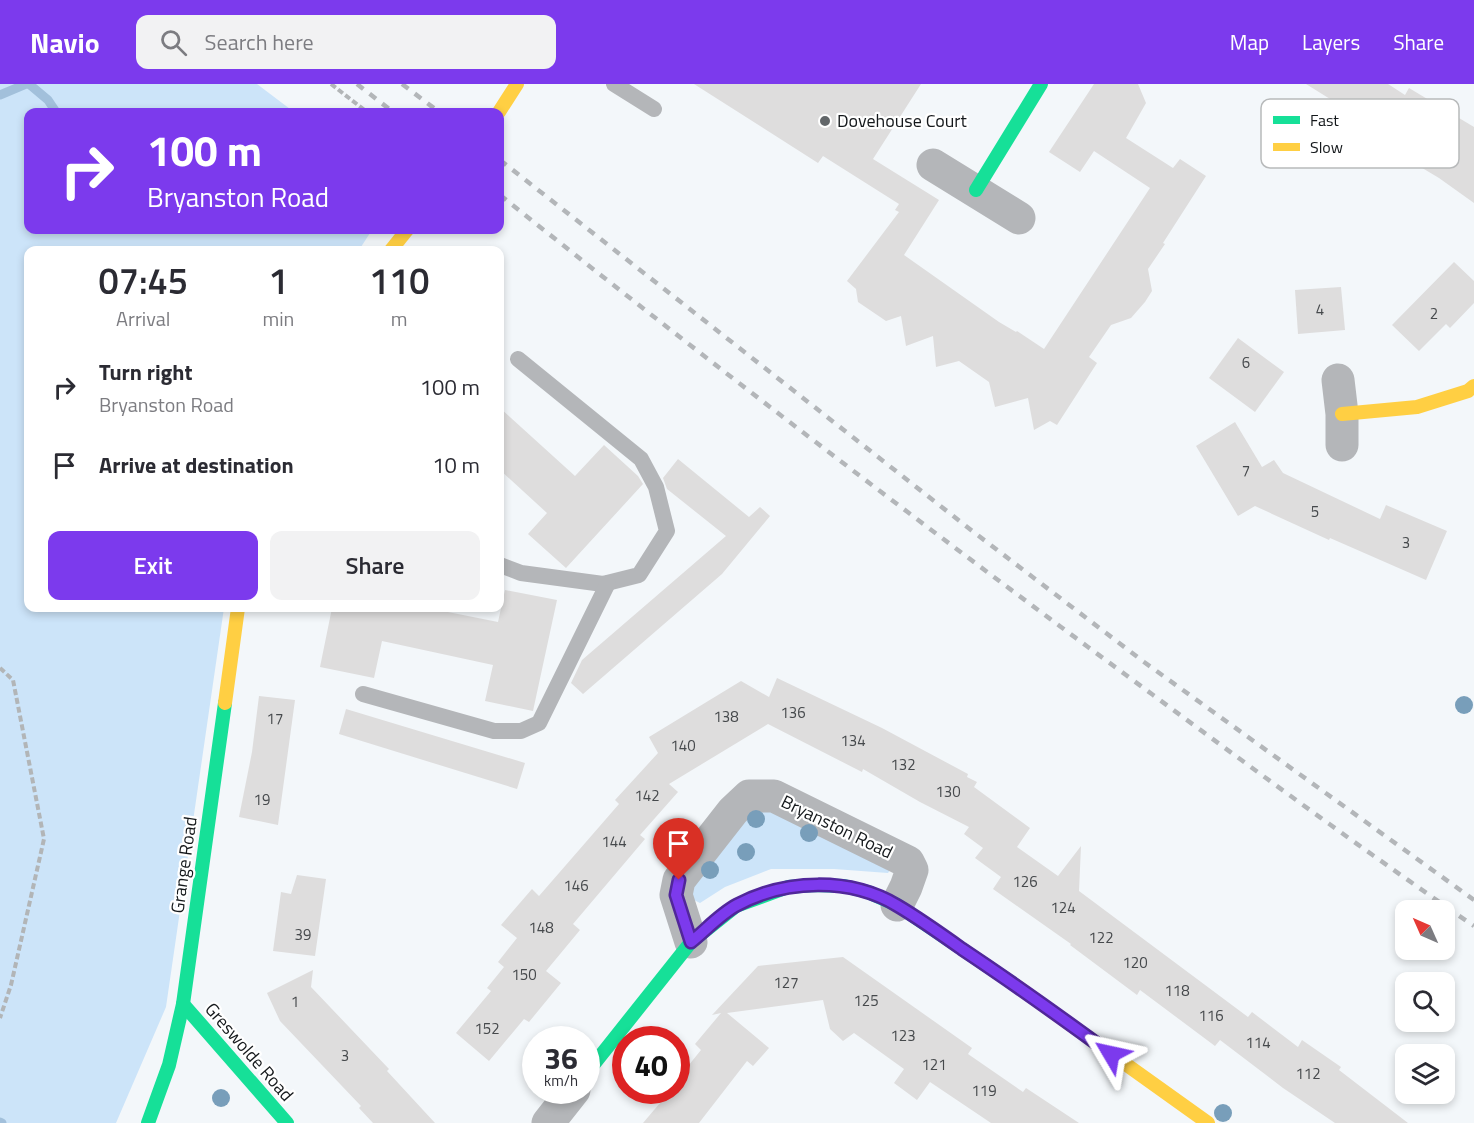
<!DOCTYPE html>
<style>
:root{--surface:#fff;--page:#f2f2f3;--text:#2b2b33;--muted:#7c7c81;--accent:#7c3aed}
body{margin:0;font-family:"Titillium Web",sans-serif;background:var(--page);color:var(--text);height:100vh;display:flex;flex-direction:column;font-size:22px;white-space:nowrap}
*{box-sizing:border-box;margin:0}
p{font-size:20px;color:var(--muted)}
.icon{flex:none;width:33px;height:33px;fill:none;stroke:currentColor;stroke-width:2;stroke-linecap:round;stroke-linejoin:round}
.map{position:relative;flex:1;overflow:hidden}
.details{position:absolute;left:24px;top:162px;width:480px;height:366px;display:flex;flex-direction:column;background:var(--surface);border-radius:12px;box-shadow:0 3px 9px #0003}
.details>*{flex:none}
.top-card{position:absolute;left:24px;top:24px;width:480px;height:126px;border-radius:12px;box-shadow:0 3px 9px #0003;background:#7c3aed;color:#fff;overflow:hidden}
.needle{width:39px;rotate:315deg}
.buttons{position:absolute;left:1395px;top:816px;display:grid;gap:12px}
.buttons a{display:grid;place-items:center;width:60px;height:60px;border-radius:12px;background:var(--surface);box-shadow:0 3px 9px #0003;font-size:30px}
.speed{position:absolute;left:522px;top:942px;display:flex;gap:12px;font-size:30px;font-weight:700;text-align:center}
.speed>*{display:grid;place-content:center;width:78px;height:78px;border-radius:50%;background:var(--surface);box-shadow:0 3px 9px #0003;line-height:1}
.speed small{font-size:15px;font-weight:400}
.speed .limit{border:9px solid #d22;background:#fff;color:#111}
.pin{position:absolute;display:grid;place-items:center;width:51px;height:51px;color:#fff;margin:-62px -26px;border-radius:50% 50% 50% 0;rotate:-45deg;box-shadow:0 0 6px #0007}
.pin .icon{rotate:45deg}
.me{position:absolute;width:66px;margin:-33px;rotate:306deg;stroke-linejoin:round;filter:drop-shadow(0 0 4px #0008)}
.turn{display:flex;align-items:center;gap:21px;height:126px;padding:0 24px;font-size:27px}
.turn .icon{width:78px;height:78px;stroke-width:2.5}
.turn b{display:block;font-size:42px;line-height:51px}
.eta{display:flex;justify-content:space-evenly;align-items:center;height:102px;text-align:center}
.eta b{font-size:36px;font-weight:600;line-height:42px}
.primary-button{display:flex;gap:12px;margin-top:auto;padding:12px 24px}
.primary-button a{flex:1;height:69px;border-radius:12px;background:var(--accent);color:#fff;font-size:24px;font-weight:600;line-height:69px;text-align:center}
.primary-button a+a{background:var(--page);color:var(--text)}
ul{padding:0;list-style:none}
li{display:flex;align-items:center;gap:18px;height:78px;padding:0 24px}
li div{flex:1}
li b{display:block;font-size:22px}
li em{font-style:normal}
header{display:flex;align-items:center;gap:36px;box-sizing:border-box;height:84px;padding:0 30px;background:var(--accent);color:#fff}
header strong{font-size:28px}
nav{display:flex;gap:33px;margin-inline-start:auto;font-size:21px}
.search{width:420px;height:54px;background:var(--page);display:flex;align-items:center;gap:15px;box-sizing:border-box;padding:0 21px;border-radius:12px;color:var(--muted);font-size:22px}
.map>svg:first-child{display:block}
</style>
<header>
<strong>Navio</strong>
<div class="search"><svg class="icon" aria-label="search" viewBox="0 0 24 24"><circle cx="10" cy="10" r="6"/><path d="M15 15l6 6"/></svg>Search here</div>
<nav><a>Map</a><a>Layers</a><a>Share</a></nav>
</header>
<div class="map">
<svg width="1474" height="1039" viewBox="0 0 1474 1039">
<rect width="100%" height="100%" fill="#f3f7fa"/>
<g fill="#cce4f9">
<polygon points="0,0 257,0 294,28 28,28 28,146 372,146 359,166 28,166 28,524 224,524 166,923 116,1039 0,1039"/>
<polygon points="760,719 893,782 888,789 834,785 771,785 725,803 700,819 688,813 689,791"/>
</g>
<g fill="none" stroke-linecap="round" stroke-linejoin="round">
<g stroke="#a2c0db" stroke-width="9">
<polyline points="29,0 48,16 56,28"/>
<polyline points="0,11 26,0"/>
<polyline points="0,1038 2,1039"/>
</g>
</g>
<g fill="#dedddd">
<polygon points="694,0 921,0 873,75 939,116 904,171 999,238 1016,248 1017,247 1044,265 1150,104 1094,67 1080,88 1049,68 1094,0 1138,0 1146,19 1126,54 1173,84 1180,75 1206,92 1163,159 1165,160 1148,185 1152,207 1145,218 1131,234 1111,241 1089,273 1097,279 1057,341 1050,337 1034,346 1028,314 995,323 989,298 959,277 936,283 933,252 906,262 901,232 886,237 858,218 856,205 847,197 899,128 895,126 899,120 823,72 818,79"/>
<polygon points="1306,0 1388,0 1405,11 1409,4 1474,43 1474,119 1439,94 1377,57 1383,48"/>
<polygon points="1454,178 1474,197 1474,219 1450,244 1446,240 1419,267 1392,241"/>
<polygon points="1341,203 1345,246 1298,250 1295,206"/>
<polygon points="1238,254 1284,288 1255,328 1209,294"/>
<polygon points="500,324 575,392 604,361 638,392 643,400 566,484 528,450 547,429 500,386"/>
<polygon points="1235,338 1262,383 1274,376 1283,389 1380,435 1386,421 1447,447 1426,496 1330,454 1329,456 1255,422 1238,432 1196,362"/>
<polygon points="678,375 749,433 760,423 770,432 722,490 583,610 571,599 582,576 726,452 667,405 663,394"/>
<polygon points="505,506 557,516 533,627 485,617 493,581 382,557 374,594 320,583 332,524 428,524 498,538"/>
<polygon points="777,594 882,644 968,690 967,693 977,698 974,703 1030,744 1017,763 1058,792 1081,762 1079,807 1248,933 1252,928 1298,963 1302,956 1341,983 1339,986 1408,1039 1335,1039 1283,1004 1220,956 1215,962 1140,906 1137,911 1070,861 1071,860 993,805 1001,793 975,774 983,764 964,750 969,743 920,718 863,685 862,688 768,640 669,700 678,708 640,751 645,755 573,840 580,846 546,887 561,899 529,938 524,935 489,977 456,949 491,907 487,904 504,883 498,878 517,854 501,841 532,805 539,812 619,720 615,716 658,669 649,653 741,597 769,613"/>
<polygon points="259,612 295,616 278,741 239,733 252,668"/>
<polygon points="346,625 525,679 517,705 339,650"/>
<polygon points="297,791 326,795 315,872 273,867 281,808 291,810"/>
<polygon points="843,873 972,964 968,970 1023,1008 1026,1004 1079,1039 991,1039 930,998 917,1016 894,999 904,985 854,949 843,957 830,945 823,916 727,929 769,964 753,982 747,977 699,1039 643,1039 671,1006 676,1006 676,997 701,966 695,960 721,929 712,931 758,882"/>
<polygon points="313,886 311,903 389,985 387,987 435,1039 373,1039 359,1024 361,1022 280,937 267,909"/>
</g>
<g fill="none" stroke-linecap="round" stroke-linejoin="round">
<g stroke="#b2b5b7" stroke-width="4" stroke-dasharray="6 3" stroke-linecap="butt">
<polyline points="331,0 367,28"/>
<polyline points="0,584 13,596 44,755 11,901 0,934"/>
</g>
<g stroke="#b4b6b9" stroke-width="16">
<polyline points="614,0 654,25"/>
<polyline points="500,481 521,489 603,500 639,491 667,447 656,403 641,375 518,275"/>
<polyline points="363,610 494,647 521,647 539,639 608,499"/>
</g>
<g stroke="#b4b6b9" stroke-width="33">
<polyline points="933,81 1019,134"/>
<polyline points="1338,296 1342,330 1342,361"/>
<polyline points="691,858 676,811 679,796 733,727 749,712 774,712 908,778 912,786 906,803 897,821"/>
<polyline points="548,1039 574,1006"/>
</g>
<g stroke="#16e098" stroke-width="14">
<polyline points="976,106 1041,0"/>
<polyline points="183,920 287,1039"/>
<polyline points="586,990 691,858 736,822 788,803 814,801 844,802 868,808 897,821 1015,901"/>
<polyline points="148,1039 169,981 183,920 225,619"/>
</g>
<g stroke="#ffcf43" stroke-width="14">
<polyline points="499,28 517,0"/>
<polyline points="391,166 407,146"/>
<polyline points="1342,330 1417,323 1468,307 1474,302"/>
<polyline points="225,619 238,524"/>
<polyline points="1015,901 1208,1039"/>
</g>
<g stroke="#b3b6b9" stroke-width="4.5" stroke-dasharray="8 8" stroke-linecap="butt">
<polyline points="357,0 393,28"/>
<polyline points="402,0 439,28"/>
<polyline points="500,76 971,446 1144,578 1474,816"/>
<path d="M500,111C705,275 914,435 1126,591C1241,676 1356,761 1474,842"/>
</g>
</g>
<g fill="#789eba">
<circle cx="1464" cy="621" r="9"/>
<circle cx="756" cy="735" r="9"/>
<circle cx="809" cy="749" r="9"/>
<circle cx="746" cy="768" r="9"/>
<circle cx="710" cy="786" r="9"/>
<circle cx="221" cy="1014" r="9"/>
<circle cx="1223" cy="1029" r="9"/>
</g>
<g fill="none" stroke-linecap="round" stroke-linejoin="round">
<defs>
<path id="route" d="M679,796L676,811L691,858C705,847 720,830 737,821C786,795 850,793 898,822C920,835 941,850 962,865C1013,899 1062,934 1111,970"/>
</defs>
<use href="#route" stroke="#51269a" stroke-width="15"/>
<use href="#route" stroke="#7c3aed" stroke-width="10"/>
</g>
<circle fill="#626669" stroke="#fff" stroke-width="2" cx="825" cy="37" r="6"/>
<g text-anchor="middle" stroke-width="4.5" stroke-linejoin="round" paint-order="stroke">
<g font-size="15" fill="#46494c">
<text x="1320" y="231">4</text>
<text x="1434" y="235">2</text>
<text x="1246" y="284">6</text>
<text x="1246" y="392">7</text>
<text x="1315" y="433">5</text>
<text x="1406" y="464">3</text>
<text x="793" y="634">136</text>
<text x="726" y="638">138</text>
<text x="275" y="640">17</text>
<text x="853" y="662">134</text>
<text x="683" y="667">140</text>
<text x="903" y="686">132</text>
<text x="948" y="713">130</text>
<text x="647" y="717">142</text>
<text x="262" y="721">19</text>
<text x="614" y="763">144</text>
<text x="1025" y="803">126</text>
<text x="576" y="807">146</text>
<text x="1063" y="829">124</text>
<text x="541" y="849">148</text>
<text x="303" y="856">39</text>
<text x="1101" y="859">122</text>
<text x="1135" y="884">120</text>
<text x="524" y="896">150</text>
<text x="786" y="904">127</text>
<text x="1177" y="912">118</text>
<text x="866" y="922">125</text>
<text x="295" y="923">1</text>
<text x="1211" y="937">116</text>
<text x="487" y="950">152</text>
<text x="903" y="957">123</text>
<text x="1258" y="964">114</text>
<text x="345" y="977">3</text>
<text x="934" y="986">121</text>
<text x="1308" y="995">112</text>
<text x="984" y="1012">119</text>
</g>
<g font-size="18" fill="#14181b" stroke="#fff" text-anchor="start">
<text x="837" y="43">Dovehouse Court</text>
</g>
<g font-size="18" fill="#14181b" stroke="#fff">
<text transform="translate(837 743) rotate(26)" y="6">Bryanston Road</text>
<text transform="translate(184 781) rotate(-82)" y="6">Grange Road</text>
<text transform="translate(249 968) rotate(49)" y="6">Greswolde Road</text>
</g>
</g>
<rect x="1261" y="15" width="198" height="69" rx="9" fill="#fff" stroke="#b8babb" stroke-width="1.5"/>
<rect x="1273" y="32" width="27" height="8" fill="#16e098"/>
<rect x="1273" y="59" width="27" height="8" fill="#ffcf43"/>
<g font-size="16" fill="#14181b">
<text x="1310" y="42">Fast</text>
<text x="1310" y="69">Slow</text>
</g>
</svg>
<div class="buttons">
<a><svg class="needle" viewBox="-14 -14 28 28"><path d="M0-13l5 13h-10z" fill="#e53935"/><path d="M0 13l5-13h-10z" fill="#7c7c81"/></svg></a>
<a><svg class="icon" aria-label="search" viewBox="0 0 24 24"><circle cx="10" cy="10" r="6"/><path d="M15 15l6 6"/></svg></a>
<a><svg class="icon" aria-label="layers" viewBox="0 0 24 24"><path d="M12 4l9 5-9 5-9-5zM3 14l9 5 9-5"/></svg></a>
</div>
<div class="speed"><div>36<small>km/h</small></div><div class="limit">40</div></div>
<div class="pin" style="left:679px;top:796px;background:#d93025"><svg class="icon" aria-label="arrive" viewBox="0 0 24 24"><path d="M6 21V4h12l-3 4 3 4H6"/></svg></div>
<svg class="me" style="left:1111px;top:970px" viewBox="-20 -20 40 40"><path d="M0-17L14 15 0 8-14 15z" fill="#7c3aed" stroke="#fff" stroke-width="4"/></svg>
<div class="top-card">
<div class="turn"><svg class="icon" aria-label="right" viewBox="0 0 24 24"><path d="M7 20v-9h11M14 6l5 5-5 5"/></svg><div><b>100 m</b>Bryanston Road</div></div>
</div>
<section class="details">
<div class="eta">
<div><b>07:45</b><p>Arrival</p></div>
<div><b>1</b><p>min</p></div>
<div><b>110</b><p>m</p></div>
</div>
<ul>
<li><svg class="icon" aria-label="right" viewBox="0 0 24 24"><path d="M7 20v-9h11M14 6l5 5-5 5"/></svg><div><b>Turn right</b><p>Bryanston Road</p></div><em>100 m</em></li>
<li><svg class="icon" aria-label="arrive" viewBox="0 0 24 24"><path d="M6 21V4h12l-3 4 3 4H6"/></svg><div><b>Arrive at destination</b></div><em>10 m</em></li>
</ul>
<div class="primary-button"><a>Exit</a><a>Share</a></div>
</section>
</div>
